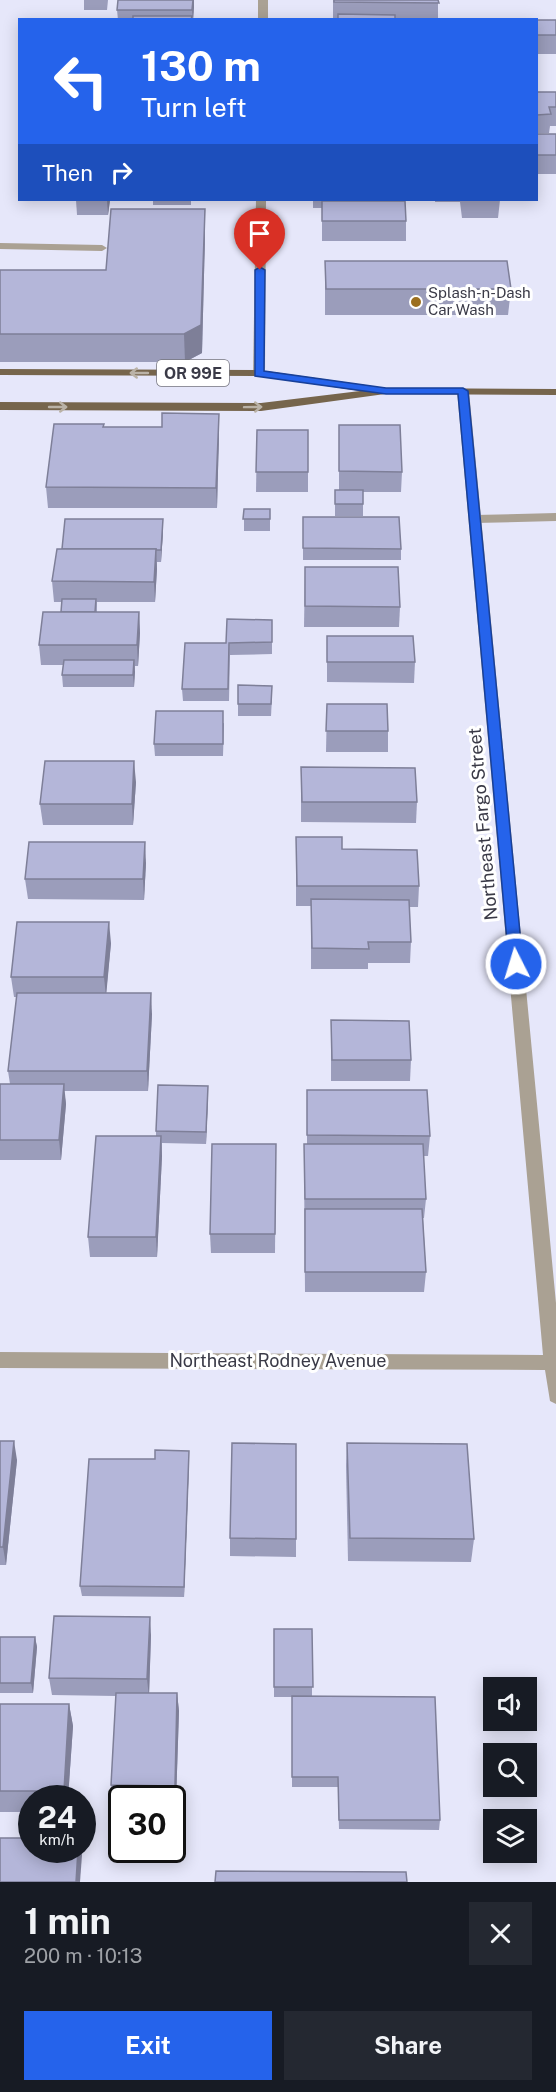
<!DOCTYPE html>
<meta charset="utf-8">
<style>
:root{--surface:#171b24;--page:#242831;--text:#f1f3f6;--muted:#9ea1a6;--accent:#2563eb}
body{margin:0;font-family:"Public Sans",sans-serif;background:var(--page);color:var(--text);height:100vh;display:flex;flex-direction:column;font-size:22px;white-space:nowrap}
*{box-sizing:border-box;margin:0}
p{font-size:20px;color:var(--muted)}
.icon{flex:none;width:33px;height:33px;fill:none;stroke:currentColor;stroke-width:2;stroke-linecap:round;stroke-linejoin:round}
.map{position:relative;height:1882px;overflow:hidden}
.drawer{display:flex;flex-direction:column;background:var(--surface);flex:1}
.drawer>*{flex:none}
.hud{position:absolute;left:18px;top:18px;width:520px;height:183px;border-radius:0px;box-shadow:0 3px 15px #0003;background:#2563eb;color:#fff;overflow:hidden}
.fabs{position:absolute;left:483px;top:1677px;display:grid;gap:12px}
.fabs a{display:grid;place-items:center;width:54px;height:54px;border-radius:0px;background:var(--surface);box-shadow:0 3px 15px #0003;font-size:30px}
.speed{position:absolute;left:18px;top:1785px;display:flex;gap:12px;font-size:30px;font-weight:700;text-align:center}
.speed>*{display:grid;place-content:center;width:78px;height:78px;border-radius:50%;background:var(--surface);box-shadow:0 3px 15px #0003;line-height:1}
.speed small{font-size:15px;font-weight:400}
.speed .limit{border:3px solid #111;border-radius:9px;background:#fff;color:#111}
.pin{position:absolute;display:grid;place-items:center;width:51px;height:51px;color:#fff;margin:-62px -26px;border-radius:50% 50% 50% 0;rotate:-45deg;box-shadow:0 0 6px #0007}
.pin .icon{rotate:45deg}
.me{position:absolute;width:66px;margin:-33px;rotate:355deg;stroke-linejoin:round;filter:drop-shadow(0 0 4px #0008)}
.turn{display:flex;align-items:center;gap:21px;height:126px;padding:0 24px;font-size:27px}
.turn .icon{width:78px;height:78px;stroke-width:2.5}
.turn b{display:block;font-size:42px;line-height:51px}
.then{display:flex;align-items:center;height:57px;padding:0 24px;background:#0003;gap:12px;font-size:22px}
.round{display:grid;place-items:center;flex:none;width:63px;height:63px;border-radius:0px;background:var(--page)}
.summary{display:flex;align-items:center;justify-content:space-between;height:102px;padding:0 24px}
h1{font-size:36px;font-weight:700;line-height:45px}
.button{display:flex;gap:12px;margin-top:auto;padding:12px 24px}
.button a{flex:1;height:69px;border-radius:0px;background:var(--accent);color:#fff;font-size:24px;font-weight:700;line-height:69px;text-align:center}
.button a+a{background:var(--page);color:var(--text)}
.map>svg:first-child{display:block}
</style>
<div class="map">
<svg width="556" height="1882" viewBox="0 0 556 1882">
<rect width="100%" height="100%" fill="#e6e7fa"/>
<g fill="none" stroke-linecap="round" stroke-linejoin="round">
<g fill="#aaa193" fill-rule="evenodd">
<polygon points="0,243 102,245 107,248 102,251 0,249"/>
<polygon points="556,513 556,521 475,523 469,519 475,515"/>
</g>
<g fill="#aaa193" fill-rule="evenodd">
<rect x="258" y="0" width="10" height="20"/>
<polygon points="256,200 266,200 265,373 259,376 253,373"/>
<polygon points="463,388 469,391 556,1303 556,1404 550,1401 545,1370 0,1368 0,1352 543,1355 457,391"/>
</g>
<polygon fill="#76654c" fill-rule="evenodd" points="0,369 259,370 365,385 369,386 370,389 385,388 556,389 556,395 385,394 261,411 0,410 0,402 261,403 360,391 259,376 0,375"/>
</g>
<g fill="#9b9dbb">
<polygon points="84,0 108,0 107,10 84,10"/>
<rect x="333" y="0" width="105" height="20"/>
<polygon points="194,7 193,20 118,20 117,10"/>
<polygon points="537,20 556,20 556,54 538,54 537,65"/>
<polygon points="537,92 556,92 556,126 550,126 549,133 537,133"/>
<rect x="537" y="134" width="19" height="40"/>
<polygon points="76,200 110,200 108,215 77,215"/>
<rect x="153" y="200" width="38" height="5"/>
<polygon points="313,200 400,200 406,221 406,241 322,241 322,208 313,208"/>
<polygon points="435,200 500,200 498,218 462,218 460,202 435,202"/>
<polygon points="205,209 205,236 202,353 185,362 0,362 0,270 106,270"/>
<polygon points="325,261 511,289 508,315 325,315"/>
<polygon points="219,414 219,434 217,508 48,508 46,487 104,427 162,427"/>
<polygon points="339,425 402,472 401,492 363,492 363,516 335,516 335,490 339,490"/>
<polygon points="257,430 308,430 308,492 256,492"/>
<rect x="244" y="509" width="26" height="22"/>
<polygon points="303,517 401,549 401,560 303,560"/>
<polygon points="163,531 161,562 157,562 157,569 155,602 97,602 97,612 139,612 140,633 138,666 135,666 134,687 63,687 62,675 63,665 41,665 39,645 61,612 62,602 54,602 52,581"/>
<polygon points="305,567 400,607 399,627 304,627"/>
<polygon points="272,620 272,654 230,655 229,701 183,701 182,689 226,643"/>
<polygon points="327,636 415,662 414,683 327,682"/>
<polygon points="238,685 272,698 271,716 238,716"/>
<polygon points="327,704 388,731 388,752 326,752"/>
<polygon points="224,723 223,756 155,756 154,744"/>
<polygon points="301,767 417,802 416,823 301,822"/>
<polygon points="136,782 133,825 43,825 40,804"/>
<polygon points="296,837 342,849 419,886 418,907 409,907 411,942 410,963 368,963 368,969 311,969 311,906 296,906"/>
<polygon points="146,863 144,900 28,899 25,879"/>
<polygon points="111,943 106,993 152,1014 148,1091 64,1091 66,1104 61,1160 0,1160 0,1084 10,1084 8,1071 17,997 14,997 11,977"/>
<polygon points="331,1020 411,1060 410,1081 331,1081"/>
<polygon points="208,1086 208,1098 206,1144 162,1143 162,1156 157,1257 90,1257 88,1237 156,1136 156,1131"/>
<polygon points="307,1090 430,1136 428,1156 423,1156 426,1199 424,1218 423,1218 426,1272 424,1292 305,1292 304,1164 304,1144 307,1144"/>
<polygon points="276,1144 275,1253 211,1253 210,1234"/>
<polygon points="0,1441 17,1460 6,1565 0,1565"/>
<polygon points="347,1443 474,1539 471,1562 348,1561 346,1466"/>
<polygon points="296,1444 296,1557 230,1556 230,1538"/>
<polygon points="189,1462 184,1597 82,1596 80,1586"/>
<polygon points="274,1629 312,1629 312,1696 440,1820 439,1830 339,1829 338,1787 292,1787 292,1697 274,1697"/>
<polygon points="151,1635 149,1693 177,1693 179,1711 176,1802 172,1802 172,1798 122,1798 122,1801 113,1801 111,1785 116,1696 52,1695 49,1678"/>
<polygon points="0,1637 35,1637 37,1647 33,1693 0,1693"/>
<polygon points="0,1704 69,1704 73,1726 68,1798 32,1798 32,1812 0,1812"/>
</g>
<g fill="#7e7f98">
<polygon points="193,0 194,0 194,7 193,20 192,10"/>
<polygon points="107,200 110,200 108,215"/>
<polygon points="205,209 205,236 202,353 185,362 184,334"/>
<polygon points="219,414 219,434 217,508 216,488"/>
<polygon points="163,519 163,531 161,562 161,550"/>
<polygon points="156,549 157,569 155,602 154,582"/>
<polygon points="139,612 140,633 138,666 137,645"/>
<polygon points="134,660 135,672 134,687 133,675"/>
<polygon points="134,761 136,782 133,825 132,804"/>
<polygon points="145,842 146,863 144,900 143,879"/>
<polygon points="109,922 111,943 106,997 104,977"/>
<polygon points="151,993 152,1014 148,1091 147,1071"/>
<polygon points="64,1084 66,1104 61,1160 59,1140"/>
<polygon points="208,1086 208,1098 206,1144 206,1132"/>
<polygon points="161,1136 162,1156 157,1257 156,1237"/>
<polygon points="14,1441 17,1460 6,1565 3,1547"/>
<polygon points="189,1451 189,1462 184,1597 184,1587"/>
<polygon points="150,1617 151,1635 149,1697 147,1679"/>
<polygon points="35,1637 37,1647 33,1693 31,1683"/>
<polygon points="177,1693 179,1711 176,1802 175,1786"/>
<polygon points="69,1704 73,1726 68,1798 65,1798 64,1791"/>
<polygon points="78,1850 81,1850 82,1855 80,1882 76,1882"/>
</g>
<g fill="#b4b6d9" stroke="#7e7f98" stroke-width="1.5">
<polygon points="118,0 193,0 192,10 117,10"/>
<polygon points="334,0 438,0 439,3 334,2"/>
<polygon points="338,14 395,15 395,20 338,20"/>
<polygon points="133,16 192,16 191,20 133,20"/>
<rect x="537" y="20" width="19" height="15"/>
<polygon points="537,92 556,92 556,107 549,107 551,114 537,115"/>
<rect x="537" y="134" width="19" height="21"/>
<polygon points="322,201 405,201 406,221 322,221"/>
<polygon points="111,209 205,209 201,325 184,334 0,334 0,270 106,270"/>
<polygon points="325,261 507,261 511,289 326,289"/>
<polygon points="162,413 219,414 216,488 46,487 54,424 104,424 103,427 162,427"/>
<polygon points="339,425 400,425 402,472 339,471"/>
<polygon points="257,430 308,430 308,472 256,472"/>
<rect x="335" y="490" width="28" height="14"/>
<polygon points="244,509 270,509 270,519 243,519"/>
<polygon points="303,517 399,517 401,549 303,548"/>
<polygon points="65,519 163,519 161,550 156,550 156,549 62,549"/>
<polygon points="57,549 156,549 154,582 52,581"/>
<polygon points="305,567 398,567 400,607 305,606"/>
<polygon points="62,599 96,599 95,612 61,612"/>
<polygon points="43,612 139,612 137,645 39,645"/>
<polygon points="227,619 272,620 272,642 229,643 228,689 182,689 185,643 226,643"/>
<polygon points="327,636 413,636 415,662 327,662"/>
<polygon points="64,660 134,660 133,675 62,675"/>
<polygon points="238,685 272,686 271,704 238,704"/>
<polygon points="327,704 387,704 388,731 326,731"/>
<polygon points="156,711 223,711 223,744 154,744"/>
<polygon points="45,761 134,761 132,804 40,804"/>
<polygon points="301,767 415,768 417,802 302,802"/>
<polygon points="296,837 342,837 342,849 417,850 419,886 297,886"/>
<polygon points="29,842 145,842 143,879 25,879"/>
<polygon points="311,899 409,900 411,942 368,942 369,949 312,948"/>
<polygon points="17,922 109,922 104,977 11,977"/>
<polygon points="17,993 151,993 147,1071 8,1071"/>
<polygon points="331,1020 409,1021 411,1060 332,1060"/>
<polygon points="0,1084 64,1084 59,1140 0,1140"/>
<polygon points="158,1085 208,1086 206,1132 156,1131"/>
<polygon points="307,1090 427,1090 430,1136 307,1135"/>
<polygon points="96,1136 161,1136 156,1237 88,1237"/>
<polygon points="212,1144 276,1144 275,1234 210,1234"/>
<polygon points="304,1144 423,1144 426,1199 305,1199"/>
<polygon points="305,1209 422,1209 426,1272 305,1272"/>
<polygon points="0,1441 14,1441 3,1547 0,1547"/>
<polygon points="232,1443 296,1444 296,1539 230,1538"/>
<polygon points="347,1443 467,1444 474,1539 350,1538"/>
<polygon points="155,1450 189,1451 184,1587 80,1586 89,1459 155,1459"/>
<polygon points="54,1616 150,1617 147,1679 49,1678"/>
<polygon points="274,1629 312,1629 313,1687 274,1687"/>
<polygon points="0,1637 35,1637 31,1683 0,1683"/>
<polygon points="116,1693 177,1693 175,1786 111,1785"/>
<polygon points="292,1696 435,1697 440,1820 339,1820 338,1777 292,1777"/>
<polygon points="0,1704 69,1704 64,1791 0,1791"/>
<polygon points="0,1838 32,1838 32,1850 78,1850 76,1882 0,1882"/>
<polygon points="216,1871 406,1872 407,1882 215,1882"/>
</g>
<defs><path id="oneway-shaft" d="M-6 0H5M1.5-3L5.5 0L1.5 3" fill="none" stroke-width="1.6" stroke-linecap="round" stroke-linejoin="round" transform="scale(1.5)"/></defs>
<g stroke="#bab2a6">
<use href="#oneway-shaft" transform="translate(139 373) rotate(-180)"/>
<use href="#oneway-shaft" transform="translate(58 407)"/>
<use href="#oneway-shaft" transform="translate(253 407) rotate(-1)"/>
</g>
<polygon fill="#2563eb" stroke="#184099" stroke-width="1.5" points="260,267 265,270 264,371 386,388 463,388 468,391 523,964 521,968 511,968 509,964 458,394 386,394 255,376 255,270"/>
<circle fill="#9c6f1f" stroke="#fff" stroke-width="2" cx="416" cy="302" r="6"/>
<g text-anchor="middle" stroke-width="6" stroke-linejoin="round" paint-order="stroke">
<g font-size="15" fill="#3a3a47" stroke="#fff" text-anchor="start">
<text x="428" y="298">Splash-n-Dash<tspan x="428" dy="17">Car Wash</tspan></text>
</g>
<rect fill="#fff" stroke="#75757e" stroke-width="1.5" x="157" y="360" width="72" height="26" rx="4.5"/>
<g font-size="16" font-weight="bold" fill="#3a3a47">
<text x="193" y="379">OR 99E</text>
</g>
<g font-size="18" fill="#3a3a47" stroke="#fff">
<text transform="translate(483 824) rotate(-95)" y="6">Northeast Fargo Street</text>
<text x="278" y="1367">Northeast Rodney Avenue</text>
</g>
</g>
</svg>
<div class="fabs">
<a><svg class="icon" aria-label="sound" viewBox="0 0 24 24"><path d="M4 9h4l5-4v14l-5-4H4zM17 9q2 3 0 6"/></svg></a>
<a><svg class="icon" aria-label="search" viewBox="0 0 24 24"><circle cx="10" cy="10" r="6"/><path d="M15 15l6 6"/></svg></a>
<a><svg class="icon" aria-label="layers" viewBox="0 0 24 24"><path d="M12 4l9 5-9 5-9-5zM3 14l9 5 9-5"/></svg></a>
</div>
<div class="speed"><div>24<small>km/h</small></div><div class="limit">30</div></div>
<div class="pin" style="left:260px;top:270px;background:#d93025"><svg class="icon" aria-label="arrive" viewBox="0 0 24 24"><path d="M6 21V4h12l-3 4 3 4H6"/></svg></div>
<svg class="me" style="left:516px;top:964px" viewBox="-20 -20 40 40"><circle r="17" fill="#2563eb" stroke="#fff" stroke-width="3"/><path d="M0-11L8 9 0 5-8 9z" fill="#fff"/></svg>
<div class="hud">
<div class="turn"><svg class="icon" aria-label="left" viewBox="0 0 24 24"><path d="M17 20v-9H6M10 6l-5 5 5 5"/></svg><div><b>130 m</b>Turn left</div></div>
<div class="then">Then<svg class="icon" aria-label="right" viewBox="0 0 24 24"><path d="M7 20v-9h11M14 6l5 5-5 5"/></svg></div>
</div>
</div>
<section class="drawer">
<div class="summary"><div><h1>1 min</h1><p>200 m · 10:13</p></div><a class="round"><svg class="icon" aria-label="close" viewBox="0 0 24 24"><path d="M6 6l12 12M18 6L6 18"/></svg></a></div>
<div class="button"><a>Exit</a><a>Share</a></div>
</section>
